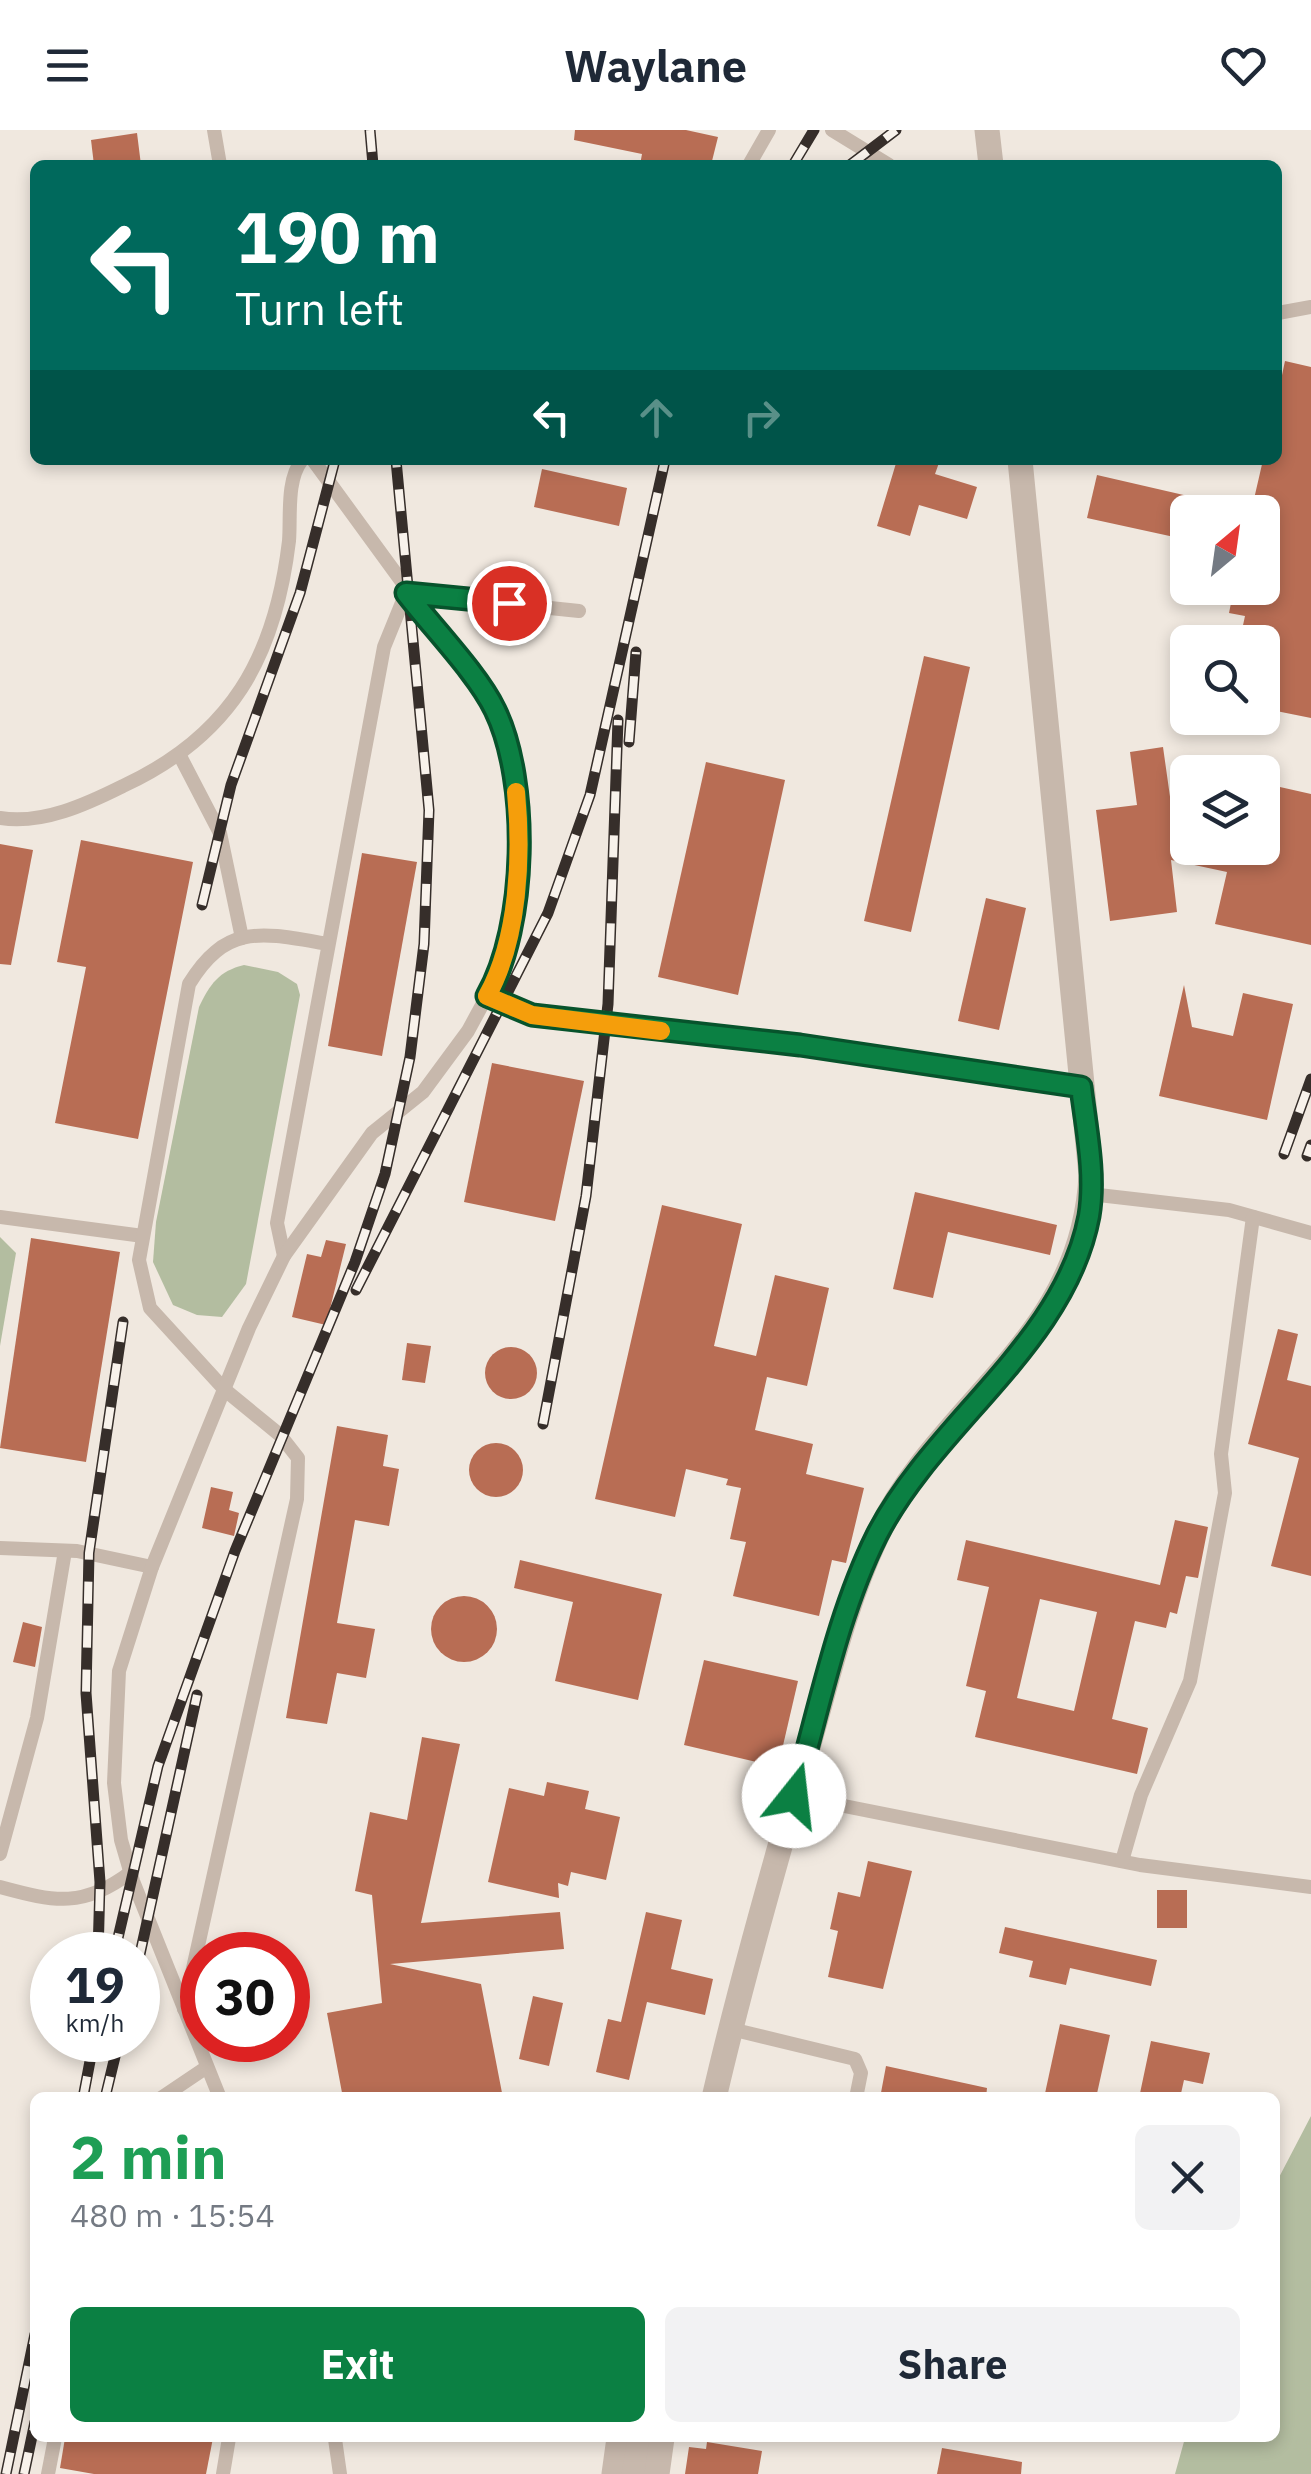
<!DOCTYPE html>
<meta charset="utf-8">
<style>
:root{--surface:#fff;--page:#f2f2f3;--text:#1f2937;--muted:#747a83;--accent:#0b8043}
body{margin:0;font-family:"IBM Plex Sans",sans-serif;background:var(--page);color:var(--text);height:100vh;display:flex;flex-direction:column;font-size:38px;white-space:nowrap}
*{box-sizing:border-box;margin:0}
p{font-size:32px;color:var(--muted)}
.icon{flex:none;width:55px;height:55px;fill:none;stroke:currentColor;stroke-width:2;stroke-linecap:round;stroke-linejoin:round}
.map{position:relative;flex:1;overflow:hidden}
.sheet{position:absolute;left:30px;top:1962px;width:1250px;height:350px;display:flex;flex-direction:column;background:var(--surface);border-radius:15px;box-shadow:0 5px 15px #0003}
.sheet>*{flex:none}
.banner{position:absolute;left:30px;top:30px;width:1252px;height:305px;border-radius:15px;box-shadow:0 5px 15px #0003;background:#00695c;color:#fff;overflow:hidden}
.needle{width:65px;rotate:29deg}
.tools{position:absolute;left:1170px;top:365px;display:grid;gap:20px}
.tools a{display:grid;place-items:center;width:110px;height:110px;border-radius:15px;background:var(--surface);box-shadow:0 5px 15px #0003;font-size:50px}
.speed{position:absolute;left:30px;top:1802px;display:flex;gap:20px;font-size:50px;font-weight:700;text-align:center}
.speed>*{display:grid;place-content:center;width:130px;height:130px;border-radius:50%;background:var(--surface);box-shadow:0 5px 15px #0003;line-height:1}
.speed small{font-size:25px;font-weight:400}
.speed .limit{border:15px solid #d22;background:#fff;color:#111}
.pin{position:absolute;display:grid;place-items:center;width:85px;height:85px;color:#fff;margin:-42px;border:5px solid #fff;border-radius:50%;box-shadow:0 2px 10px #0007}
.me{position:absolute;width:110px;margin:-55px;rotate:16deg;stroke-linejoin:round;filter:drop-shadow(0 0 8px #0008)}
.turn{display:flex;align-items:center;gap:35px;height:210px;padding:0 40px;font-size:45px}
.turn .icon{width:130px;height:130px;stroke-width:2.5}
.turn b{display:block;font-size:70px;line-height:85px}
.lanes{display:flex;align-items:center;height:95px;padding:0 40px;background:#0003;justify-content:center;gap:50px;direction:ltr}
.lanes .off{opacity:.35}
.round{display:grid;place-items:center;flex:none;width:105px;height:105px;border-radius:15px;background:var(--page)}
.head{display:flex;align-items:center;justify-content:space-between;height:170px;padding:0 40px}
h1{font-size:60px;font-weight:800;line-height:75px;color:#1e9e55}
.cta{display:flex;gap:20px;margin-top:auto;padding:20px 40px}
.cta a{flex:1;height:115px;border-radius:15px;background:var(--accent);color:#fff;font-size:40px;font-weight:800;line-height:115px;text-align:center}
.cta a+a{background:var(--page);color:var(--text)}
header{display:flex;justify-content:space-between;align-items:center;height:130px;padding:0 40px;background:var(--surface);font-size:45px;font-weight:800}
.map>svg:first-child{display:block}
</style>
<header><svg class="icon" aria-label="menu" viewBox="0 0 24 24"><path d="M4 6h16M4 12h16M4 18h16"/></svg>Waylane<svg class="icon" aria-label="heart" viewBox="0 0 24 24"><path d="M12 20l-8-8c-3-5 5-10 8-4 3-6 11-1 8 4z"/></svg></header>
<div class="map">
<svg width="1311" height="2344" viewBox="0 0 1311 2344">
<rect width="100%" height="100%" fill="#f0e8df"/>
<g fill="#b3bda0">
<path d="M244,835L278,842L297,854L300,865L246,1154L222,1187L197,1185L173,1175L153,1132L156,1092L199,877C210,854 219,841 244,835Z"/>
<polygon points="0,1107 16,1123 0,1216"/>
<polygon points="1311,1986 1311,2344 1175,2344 1185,2308 1275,2308 1275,2055"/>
</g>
<g fill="#b86d54" fill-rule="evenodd">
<polygon points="575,0 686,0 718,7 711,35 640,35 642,24 574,10"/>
<polygon points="137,3 141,35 94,35 91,10"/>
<polygon points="1285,231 1311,237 1311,588 1262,578 1273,517 1240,509 1245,486 1229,483 1234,458 1262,458 1262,382 1251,382 1263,330 1278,330 1278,264"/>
<polygon points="897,330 940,330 935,344 977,357 967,389 919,375 910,406 877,396"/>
<polygon points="542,339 627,358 619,396 534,377"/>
<polygon points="1097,345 1188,366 1188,410 1087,388"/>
<polygon points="924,526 970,537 911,802 864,791"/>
<polygon points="1163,617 1174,695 1188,698 1188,718 1262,718 1262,653 1311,664 1311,815 1215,794 1227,742 1171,730 1177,782 1110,791 1096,680 1137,675 1130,622"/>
<polygon points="706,632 785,650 738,865 658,847"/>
<polygon points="81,710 193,732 138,1009 55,993 86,837 57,832"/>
<polygon points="0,714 33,720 11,835 0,834"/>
<polygon points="362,723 417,732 382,926 328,916"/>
<polygon points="986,768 1026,778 999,900 958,891"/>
<polygon points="1184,855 1192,897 1233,906 1243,863 1293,874 1267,990 1159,966"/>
<polygon points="492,933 584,951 555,1091 464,1072"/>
<polygon points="915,1062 1057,1095 1050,1125 948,1102 933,1168 893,1159"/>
<polygon points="662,1075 742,1094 714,1216 756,1226 775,1145 829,1158 807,1256 767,1247 755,1300 813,1314 806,1344 864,1358 846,1433 832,1430 819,1486 733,1466 746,1412 730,1409 741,1358 726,1355 728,1349 686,1339 675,1387 595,1369"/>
<polygon points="31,1108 120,1122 86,1332 0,1318"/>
<polygon points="326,1110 346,1114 326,1195 292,1187 307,1124 321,1127"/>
<polygon points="1278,1199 1298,1204 1287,1250 1311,1256 1311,1446 1271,1436 1299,1328 1248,1314"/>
<polygon points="407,1213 431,1216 425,1253 402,1250"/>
<circle cx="511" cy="1243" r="26"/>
<polygon points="337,1296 388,1305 383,1336 399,1339 389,1396 355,1390 337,1493 375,1499 366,1548 337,1543 327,1594 286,1588"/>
<circle cx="496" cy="1340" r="27"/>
<polygon points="211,1357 233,1362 229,1380 239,1383 234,1406 202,1398"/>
<path d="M1175,1390L1208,1397L1198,1448L1186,1446L1177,1484L1170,1482L1166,1498L1135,1491L1112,1589L1148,1598L1137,1644L975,1607L986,1561L966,1556L989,1457L957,1450L966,1410L1160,1455ZM1040,1469L1097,1482L1074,1581L1017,1568Z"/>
<polygon points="520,1430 662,1464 638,1570 555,1551 573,1472 514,1458"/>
<circle cx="464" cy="1499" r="33"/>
<polygon points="23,1492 42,1497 35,1537 13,1532"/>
<polygon points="704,1530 798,1551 778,1637 684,1615"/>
<polygon points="422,1607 460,1614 421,1793 560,1782 564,1819 390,1834 481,1854 503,1968 343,1968 327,1883 382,1873 372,1765 355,1761 370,1682 407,1690"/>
<polygon points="547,1652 589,1661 585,1679 620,1687 606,1750 571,1742 568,1756 558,1753 559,1768 488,1752 509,1658 544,1666"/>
<polygon points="868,1731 912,1741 883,1859 828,1847 838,1801 830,1799 838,1762 860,1767"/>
<rect x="1157" y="1760" width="30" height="38"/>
<polygon points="646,1782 682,1790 671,1839 713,1849 705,1885 647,1872 629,1950 596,1942 608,1889 621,1892"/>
<polygon points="1005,1797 1157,1830 1151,1856 1070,1838 1066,1855 1029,1847 1033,1831 999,1823"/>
<polygon points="533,1866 563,1873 549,1936 519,1929"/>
<polygon points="1060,1894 1110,1905 1096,1968 1044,1968"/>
<polygon points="1151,1911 1210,1923 1203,1954 1184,1950 1180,1968 1139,1968"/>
<polygon points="886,1936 987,1958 986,1968 880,1968"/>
<polygon points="65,2308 213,2308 206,2344 94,2344 60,2338"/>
<polygon points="707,2312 762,2321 758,2344 685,2344 689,2317 706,2319"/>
<polygon points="942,2318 1022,2332 1021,2344 937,2344"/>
</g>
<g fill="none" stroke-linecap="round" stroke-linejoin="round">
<g stroke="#c7b8ac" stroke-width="14">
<polyline points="214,0 220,35"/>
<polyline points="832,0 889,35"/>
<polyline points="749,35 769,0"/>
<polyline points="1278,183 1311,177"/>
<polyline points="180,626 220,703 242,808"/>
<path d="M0,688C42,695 87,674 123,656C231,606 275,528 289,411C291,387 286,350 302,330"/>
<polyline points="487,866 533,885 800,915 1081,957"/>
<polyline points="1090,1064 1229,1080 1311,1103"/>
<polyline points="0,1087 143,1106"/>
<polyline points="284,1126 277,1093 384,517 406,463 579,481"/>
<polyline points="0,1418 77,1421 152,1437"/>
<polyline points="794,1666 1140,1735 1311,1757"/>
<polyline points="0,1724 37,1588 65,1421"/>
<polyline points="1122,1731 1141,1665 1190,1551 1225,1363 1221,1324 1253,1087"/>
<path d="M0,1757C55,1772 84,1778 131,1742"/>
<path d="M184,1879L297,1369L298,1328L280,1305L225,1260L150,1178L139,1130L189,854C227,792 263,803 328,814"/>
<polyline points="731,1899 855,1929 861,1943 856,1968"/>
<polyline points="161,1968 207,1937"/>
<polyline points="220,1968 133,1751 121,1710 114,1653 119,1541 152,1437 249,1198 284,1126 372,1003 423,962 468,901 494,853 510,799 519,697 513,632 494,578 313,330"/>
<polyline points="335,2309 340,2344"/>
<polyline points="48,2344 55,2308"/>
<polyline points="223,2344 229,2308"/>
</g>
<g stroke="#c7b8ac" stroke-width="25">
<polyline points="987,0 991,35"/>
<path d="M714,1968C741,1852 774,1738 806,1624C827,1552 844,1476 876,1408C941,1270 1083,1212 1091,1045L1020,330"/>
<polyline points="614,2344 619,2308"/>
<polyline points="634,2344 640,2308"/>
<polyline points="657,2344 662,2308"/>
</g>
<defs>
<g id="rail">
<polyline points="370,0 373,35"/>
<polyline points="793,35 814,0"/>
<polyline points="850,35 896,0"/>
<polyline points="629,612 636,522"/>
<polyline points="202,775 231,655 300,463 335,330"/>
<polyline points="1284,1024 1311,949"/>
<polyline points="1307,1026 1311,1015"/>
<polyline points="356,1160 548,783 590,665 665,330"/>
<polyline points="543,1294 586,1066 608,874 618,590"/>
<polyline points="98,1825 100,1752 86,1563 89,1423 123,1192"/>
<polyline points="114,1825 158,1636 235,1421 355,1132 385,1044 410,927 424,814 429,680 396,330"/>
<polyline points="138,1833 197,1565"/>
<polyline points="83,1968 94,1910"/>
<polyline points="105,1968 119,1910"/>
<polyline points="6,2344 35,2204"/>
<polyline points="24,2344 35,2292"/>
</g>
</defs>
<use href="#rail" stroke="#362e2a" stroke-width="11"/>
<use href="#rail" stroke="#f8f2eb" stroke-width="8" stroke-dasharray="22" stroke-linecap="butt"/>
</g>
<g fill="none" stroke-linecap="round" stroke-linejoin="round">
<defs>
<path id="route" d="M509,473L406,463C431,496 478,544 495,580C530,652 527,796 487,866L532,885L800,915L1081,957C1086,998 1096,1044 1089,1086C1065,1214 935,1292 877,1405C837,1485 819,1580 794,1666"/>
</defs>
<use href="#route" stroke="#07532c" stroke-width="25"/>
<use href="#route" stroke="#0b8043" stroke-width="18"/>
<path stroke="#f59e0b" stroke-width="18" d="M516,662C522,725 519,809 487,866L532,885L661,901"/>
</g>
</svg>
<div class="tools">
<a><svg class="needle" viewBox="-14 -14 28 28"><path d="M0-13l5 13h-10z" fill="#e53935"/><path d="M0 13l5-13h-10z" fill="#747a83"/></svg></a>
<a><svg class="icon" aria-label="search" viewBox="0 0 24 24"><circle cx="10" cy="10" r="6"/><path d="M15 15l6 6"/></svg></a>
<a><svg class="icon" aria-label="layers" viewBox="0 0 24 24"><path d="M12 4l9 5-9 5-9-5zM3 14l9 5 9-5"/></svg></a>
</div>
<div class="speed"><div>19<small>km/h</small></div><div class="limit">30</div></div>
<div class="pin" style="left:509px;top:473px;background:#d93025"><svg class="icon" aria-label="arrive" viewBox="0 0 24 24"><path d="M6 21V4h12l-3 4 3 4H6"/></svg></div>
<svg class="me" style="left:794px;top:1666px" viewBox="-20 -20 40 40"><circle r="19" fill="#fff"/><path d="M0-13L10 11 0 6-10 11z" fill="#0b8043"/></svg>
<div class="banner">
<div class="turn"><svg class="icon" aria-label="left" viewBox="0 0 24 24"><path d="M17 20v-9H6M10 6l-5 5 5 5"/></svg><div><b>190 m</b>Turn left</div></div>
<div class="lanes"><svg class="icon" aria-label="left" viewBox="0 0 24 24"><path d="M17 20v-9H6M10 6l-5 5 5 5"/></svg><svg class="icon off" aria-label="ahead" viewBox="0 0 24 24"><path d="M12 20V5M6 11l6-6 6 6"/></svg><svg class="icon off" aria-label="right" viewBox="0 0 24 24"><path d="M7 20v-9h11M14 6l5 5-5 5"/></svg></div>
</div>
<section class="sheet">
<div class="head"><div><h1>2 min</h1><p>480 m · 15:54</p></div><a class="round"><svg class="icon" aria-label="close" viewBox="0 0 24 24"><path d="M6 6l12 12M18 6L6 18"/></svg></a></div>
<div class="cta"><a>Exit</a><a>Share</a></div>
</section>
</div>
